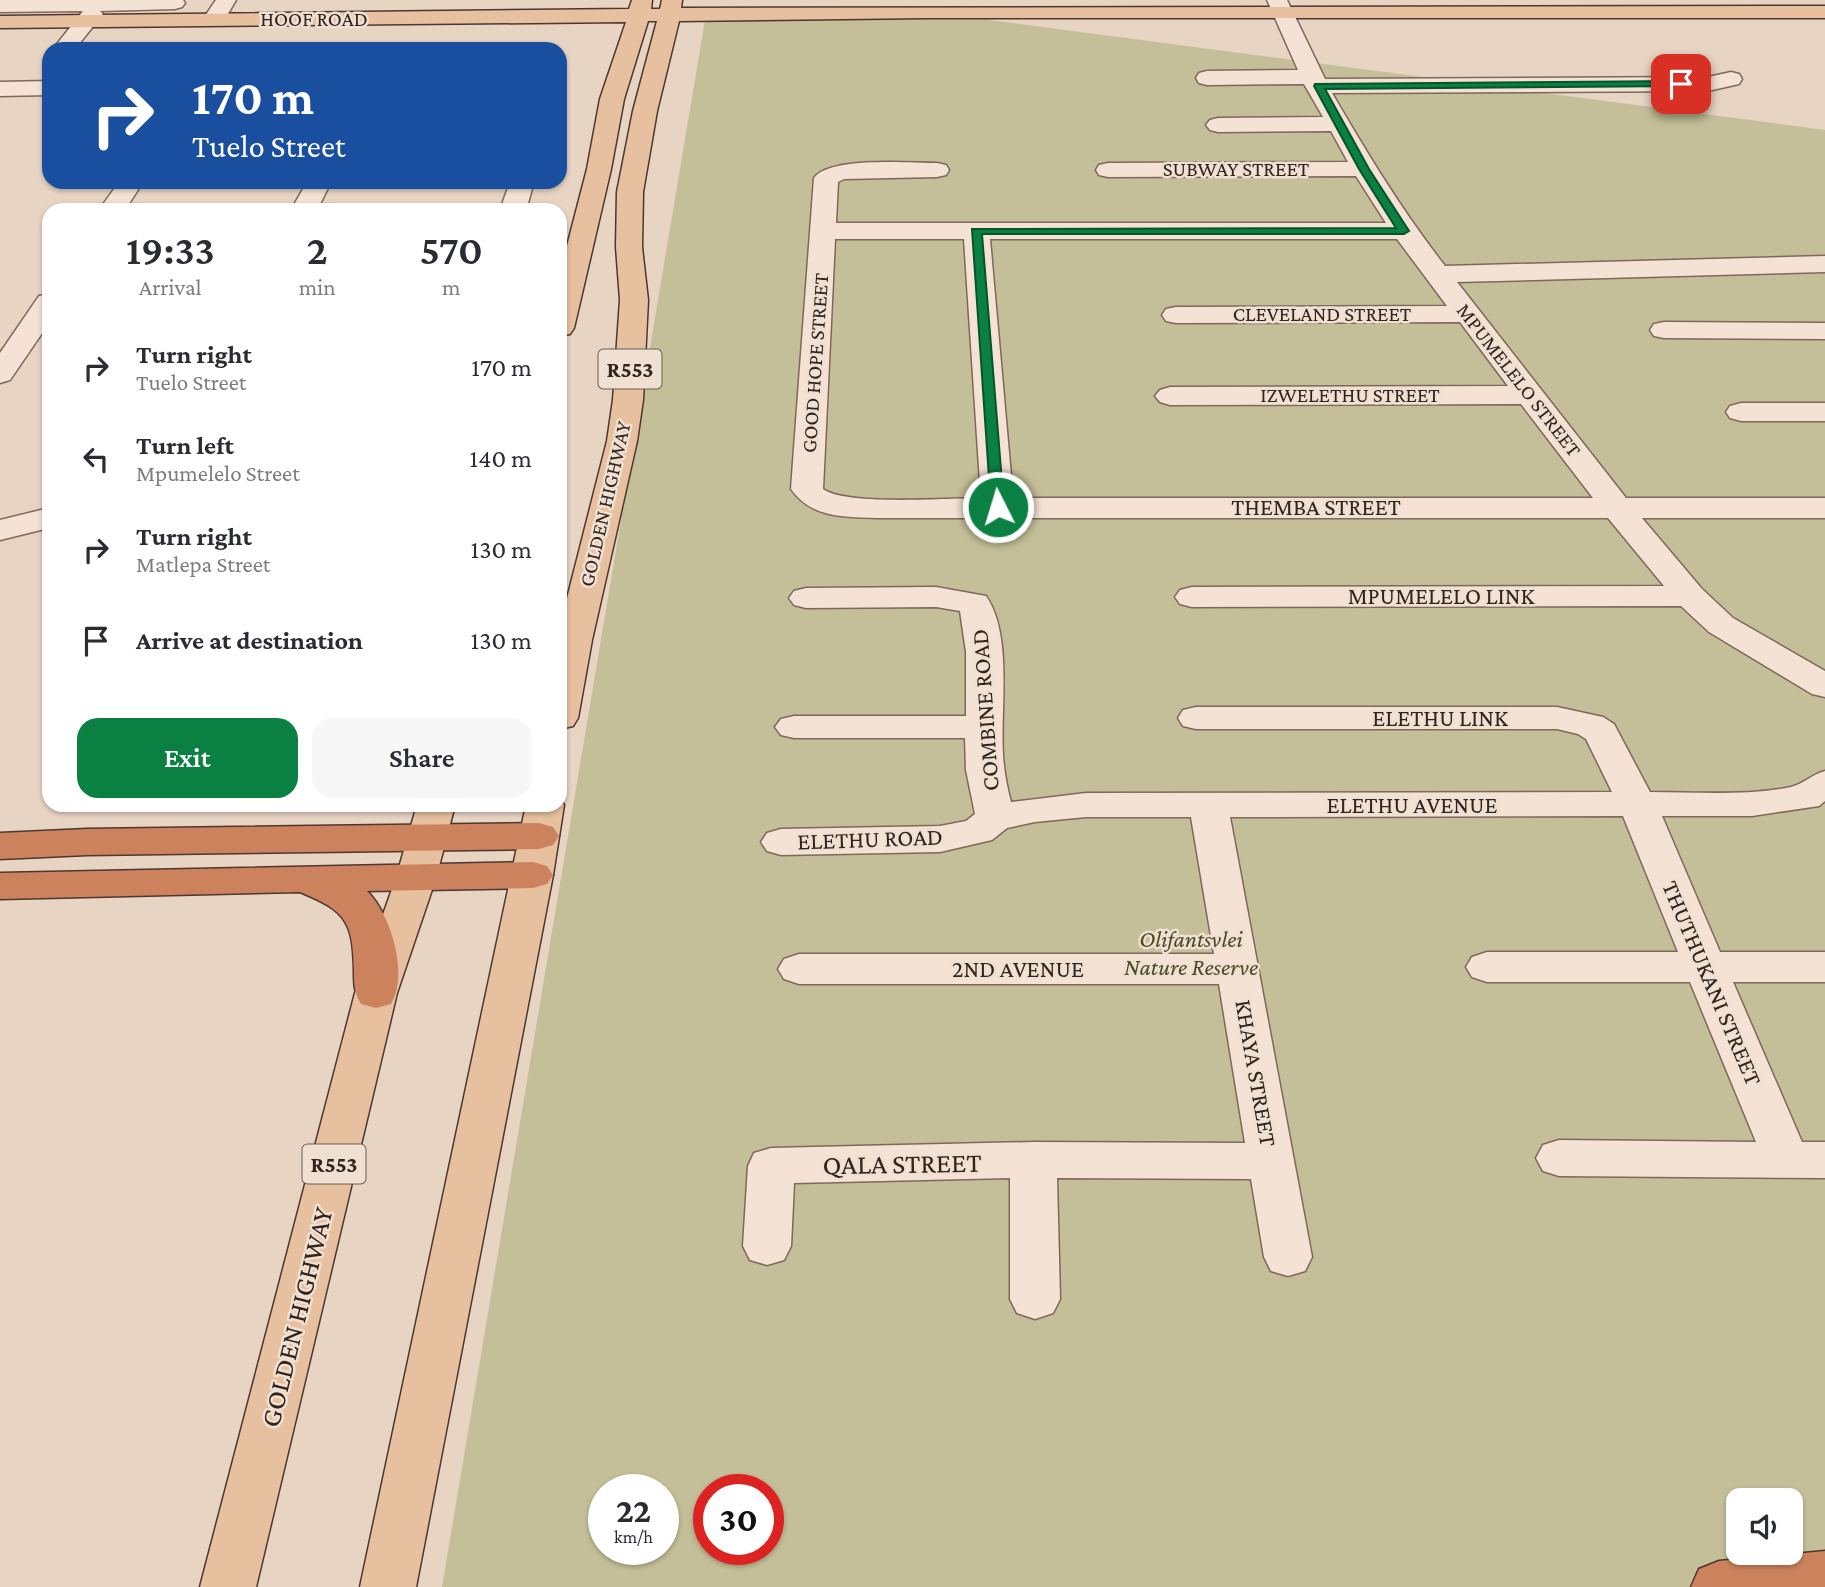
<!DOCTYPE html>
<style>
:root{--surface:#fff;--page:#f7f7f7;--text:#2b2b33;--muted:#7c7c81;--accent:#0b8043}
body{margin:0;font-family:"Crimson Pro",serif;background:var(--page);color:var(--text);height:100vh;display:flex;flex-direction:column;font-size:26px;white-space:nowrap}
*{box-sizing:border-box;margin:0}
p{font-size:23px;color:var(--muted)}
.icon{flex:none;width:38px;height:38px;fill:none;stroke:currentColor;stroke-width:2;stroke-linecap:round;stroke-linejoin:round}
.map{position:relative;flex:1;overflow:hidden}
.side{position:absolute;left:42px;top:203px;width:525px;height:609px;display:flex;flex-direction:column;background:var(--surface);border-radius:21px;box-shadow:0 2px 5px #0004}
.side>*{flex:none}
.hud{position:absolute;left:42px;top:42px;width:525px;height:147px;border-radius:21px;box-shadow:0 2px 5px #0004;background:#1a4fa0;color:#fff;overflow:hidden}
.buttons{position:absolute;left:1726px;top:1488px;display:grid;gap:14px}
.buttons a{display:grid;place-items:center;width:77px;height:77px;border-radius:14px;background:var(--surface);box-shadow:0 2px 5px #0004;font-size:35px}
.speed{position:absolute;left:588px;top:1474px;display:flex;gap:14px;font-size:35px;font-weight:700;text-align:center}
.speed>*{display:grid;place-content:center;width:91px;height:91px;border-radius:50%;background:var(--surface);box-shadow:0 2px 5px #0004;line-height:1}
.speed small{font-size:18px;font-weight:400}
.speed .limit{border:10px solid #d22;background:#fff;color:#111}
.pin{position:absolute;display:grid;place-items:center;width:60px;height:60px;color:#fff;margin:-30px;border-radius:14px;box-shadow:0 4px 10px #0006}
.me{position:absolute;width:77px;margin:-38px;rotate:355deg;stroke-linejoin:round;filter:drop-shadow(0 0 5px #0008)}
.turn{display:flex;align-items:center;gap:24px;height:147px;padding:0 35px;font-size:32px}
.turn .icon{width:91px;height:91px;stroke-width:2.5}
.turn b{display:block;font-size:49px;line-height:60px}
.eta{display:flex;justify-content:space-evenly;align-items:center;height:119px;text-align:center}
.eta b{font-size:42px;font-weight:600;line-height:49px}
.primary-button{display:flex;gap:14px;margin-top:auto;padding:14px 35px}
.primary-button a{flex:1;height:80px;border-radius:21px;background:var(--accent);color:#fff;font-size:28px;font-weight:600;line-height:80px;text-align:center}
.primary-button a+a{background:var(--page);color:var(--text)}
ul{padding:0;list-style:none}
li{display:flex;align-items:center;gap:21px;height:91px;padding:0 35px}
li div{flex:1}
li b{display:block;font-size:26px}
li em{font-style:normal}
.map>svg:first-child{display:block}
</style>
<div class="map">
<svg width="1825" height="1587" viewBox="0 0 1825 1587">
<rect width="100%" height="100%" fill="#e7d4c3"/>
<path fill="#c4bf98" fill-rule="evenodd" d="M967,17L1825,130V1587H442L705,20ZM604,1489H663V1549H604ZM709,1489H768V1549H709ZM1738,1500H1790V1552H1738Z"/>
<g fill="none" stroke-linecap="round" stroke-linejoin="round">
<defs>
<g id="minor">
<polygon points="0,0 183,0 185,3 182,7 175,9 100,11 103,14 75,49 53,49 83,11 0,12"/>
<polygon points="216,0 236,0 222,24 206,24 203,19"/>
<path d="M1267,0H1287L1325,79L1708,77L1731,72L1739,74L1742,79L1739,84L1708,91L1332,93C1367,153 1402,211 1445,266L1825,256V272L1457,282L1626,498H1825V518H1642L1702,589L1733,618L1825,671V697L1812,694L1709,632L1681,606L1192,607L1180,604L1175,597L1180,590L1192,587L1664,586L1608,518H877C844,517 811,518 791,489L814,178C829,156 911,163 937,163L946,165L949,170L946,175L937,177L844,179L838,182L836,223H1386L1356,176L1108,177L1099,175L1096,170L1099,165L1108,163L1348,162L1331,131L1218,132L1210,130L1206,125L1210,120L1218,118L1323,117L1304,84L1207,85L1199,83L1196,78L1199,73L1207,71L1298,70ZM835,239H964L981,498C948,498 846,506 823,489ZM990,239H1397L1447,306L1176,307L1166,309L1162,315L1166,321L1176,323L1460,322L1508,386L1170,387L1160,390L1155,396L1160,402L1170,405L1521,404L1593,498H1013Z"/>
<polygon points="49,81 49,95 0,96 0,82"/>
<polygon points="119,182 143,182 125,210 99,210"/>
<polygon points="307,182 331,182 317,210 291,210"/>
<polygon points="510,182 534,182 526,210 500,210"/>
<polygon points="49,294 49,323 10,380 0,383 0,353 39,296"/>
<polygon points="1664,322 1825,323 1825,339 1664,338 1654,336 1650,330 1654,324"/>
<polygon points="1741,403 1825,403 1825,421 1741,421 1730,418 1726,412 1730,406"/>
<polygon points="49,508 49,528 0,540 0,520"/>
<path d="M936,587L986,596C1013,635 1000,709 1003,755C1004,771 1007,787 1011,802L1086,793L1612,792L1586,739L1578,734L1557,729H1196L1183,726L1178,718L1183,710L1196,707H1557L1603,717L1614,724L1650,792C1696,792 1746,796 1791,787C1803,784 1813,774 1825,771V801L1819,806L1752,816H1662L1720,952H1825V982H1733L1802,1142H1825V1178L1559,1176L1543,1171L1536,1158L1543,1145L1559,1140L1756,1142L1690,982H1487L1472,977L1466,967L1472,957L1487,952H1678L1623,816L1230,817L1312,1257L1305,1271L1288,1276L1271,1271L1264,1257L1251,1179L1057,1178L1060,1299L1053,1313L1035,1319L1017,1313L1010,1299V1178L794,1183L791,1246L784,1260L767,1265L750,1260L743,1246L748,1166L754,1153L771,1148L1033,1142L1245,1143L1219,984H799L784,979L778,969L784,959L799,954H1214L1191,817H1086L1035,822L1007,828L992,840L940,852L781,855L767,851L761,842L767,833L781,829L940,826L966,821L975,814L966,770L965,738H794L781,735L775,727L781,719L794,716H966V652L960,611L936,607L806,608L794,605L789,598L794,591L806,588Z"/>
</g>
<g id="major">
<polygon points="632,0 652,0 651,9 660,9 662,0 682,0 681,8 1825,6 1825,18 926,18 679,21 657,111 643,192 642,247 648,300 643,400 637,441 592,640 578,718 573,726 560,729 560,626 607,441 613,400 620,300 616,247 617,192 633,111 657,21 648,21 624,99 611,169 574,328 570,334 560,336 560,273 587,169 600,99 626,22 0,28 0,16 629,9"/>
<polygon points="560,798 564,805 553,875 416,1587 360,1587 526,805 560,805"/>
<polygon points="417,805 455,805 436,878 397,993 256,1587 200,1587 355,993 396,878"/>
</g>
<g id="highway">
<polygon points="539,823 553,827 559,836 553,845 539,849 87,855 0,859 0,833 87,829"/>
<path d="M533,862L547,866L553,875L547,884L533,888L367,891C391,915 409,973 391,1004L376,1008L361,1004C354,992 354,984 354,971C353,921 346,911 300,892L0,899V873Z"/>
<polygon points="1825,1551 1825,1587 1691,1587 1699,1569 1719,1561"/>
</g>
</defs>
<use href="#minor" stroke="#7f675c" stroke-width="3"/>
<use href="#major" stroke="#4d3730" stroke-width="3"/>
<use href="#highway" stroke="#4d3730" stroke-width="3"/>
<use href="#minor" fill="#f4e3d5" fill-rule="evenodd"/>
<use href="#major" fill="#e6c09f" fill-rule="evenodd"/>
<use href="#highway" fill="#cd825e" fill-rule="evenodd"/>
</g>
<polygon fill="#0b8043" stroke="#07532c" stroke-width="2" points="1681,81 1686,84 1685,86 1325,89 1369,169 1409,231 1404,234 982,234 1004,507 998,511 991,507 972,229 1396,228 1359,169 1314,86 1315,84"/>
<g text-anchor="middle" stroke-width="5" stroke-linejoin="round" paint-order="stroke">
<g font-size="21" fill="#31231e" stroke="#f0e0d1">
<text x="314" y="26">HOOF ROAD</text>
<text x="1236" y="176">SUBWAY STREET</text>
<text x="1322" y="321">CLEVELAND STREET</text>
<text transform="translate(815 363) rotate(-86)" y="7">GOOD HOPE STREET</text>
<text transform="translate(1519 380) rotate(52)" y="7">MPUMELELO STREET</text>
<text x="1350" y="402">IZWELETHU STREET</text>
<text transform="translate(605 504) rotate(-77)" y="7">GOLDEN HIGHWAY</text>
</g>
<g fill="#f0e0d1" stroke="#6a5c54" stroke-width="2">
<rect x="598.5" y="349.5" width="63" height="39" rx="5"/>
<rect x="302.5" y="1144.5" width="63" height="39" rx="5"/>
</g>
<g font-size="23" font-weight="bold" fill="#31231e">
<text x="630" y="377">R553</text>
<text x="334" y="1172">R553</text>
</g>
<g font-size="24" fill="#31231e" stroke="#f0e0d1">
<text x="1316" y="515">THEMBA STREET</text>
<text x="1441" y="604">MPUMELELO LINK</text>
<text transform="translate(985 710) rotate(-94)" y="8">COMBINE ROAD</text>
<text x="1440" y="726">ELETHU LINK</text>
<text x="1412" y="813">ELETHU AVENUE</text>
<text transform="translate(870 839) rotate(-2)" y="8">ELETHU ROAD</text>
<text x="1018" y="977">2ND AVENUE</text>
<text transform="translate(1712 983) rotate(67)" y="8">THUTHUKANI STREET</text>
<text transform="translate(1256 1073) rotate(80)" y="8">KHAYA STREET</text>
</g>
<g font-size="24" font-style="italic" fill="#4a4b27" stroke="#f0e0d1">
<text x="1191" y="947">Olifantsvlei<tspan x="1191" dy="28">Nature Reserve</tspan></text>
</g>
<g font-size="28" fill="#31231e" stroke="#f0e0d1">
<text transform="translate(902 1163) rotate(-1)" y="10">QALA STREET</text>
<text transform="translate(296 1317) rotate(-76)" y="10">GOLDEN HIGHWAY</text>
</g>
</g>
</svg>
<div class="buttons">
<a><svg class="icon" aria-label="sound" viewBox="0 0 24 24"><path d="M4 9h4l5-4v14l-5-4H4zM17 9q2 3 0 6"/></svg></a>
</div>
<div class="speed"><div>22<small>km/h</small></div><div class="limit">30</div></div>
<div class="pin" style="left:1681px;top:84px;background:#d93025"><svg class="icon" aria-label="arrive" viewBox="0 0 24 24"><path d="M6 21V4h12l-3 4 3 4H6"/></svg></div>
<svg class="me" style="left:998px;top:507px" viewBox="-20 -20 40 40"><circle r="17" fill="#0b8043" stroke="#fff" stroke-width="3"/><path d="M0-11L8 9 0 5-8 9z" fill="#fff"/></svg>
<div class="hud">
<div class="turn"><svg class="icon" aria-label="right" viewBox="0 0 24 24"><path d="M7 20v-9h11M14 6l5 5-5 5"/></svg><div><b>170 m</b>Tuelo Street</div></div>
</div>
<section class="side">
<div class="eta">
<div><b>19:33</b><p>Arrival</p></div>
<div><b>2</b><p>min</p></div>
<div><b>570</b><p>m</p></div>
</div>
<ul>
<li><svg class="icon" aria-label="right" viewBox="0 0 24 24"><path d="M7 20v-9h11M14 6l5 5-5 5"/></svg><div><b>Turn right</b><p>Tuelo Street</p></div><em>170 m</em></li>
<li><svg class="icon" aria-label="left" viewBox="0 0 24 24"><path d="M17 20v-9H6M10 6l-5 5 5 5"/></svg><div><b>Turn left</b><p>Mpumelelo Street</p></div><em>140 m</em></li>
<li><svg class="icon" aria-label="right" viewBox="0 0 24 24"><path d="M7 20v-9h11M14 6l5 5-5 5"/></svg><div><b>Turn right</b><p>Matlepa Street</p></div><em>130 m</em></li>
<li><svg class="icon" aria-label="arrive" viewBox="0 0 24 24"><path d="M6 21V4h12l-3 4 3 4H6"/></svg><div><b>Arrive at destination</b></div><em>130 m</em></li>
</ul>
<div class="primary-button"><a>Exit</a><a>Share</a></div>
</section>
</div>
